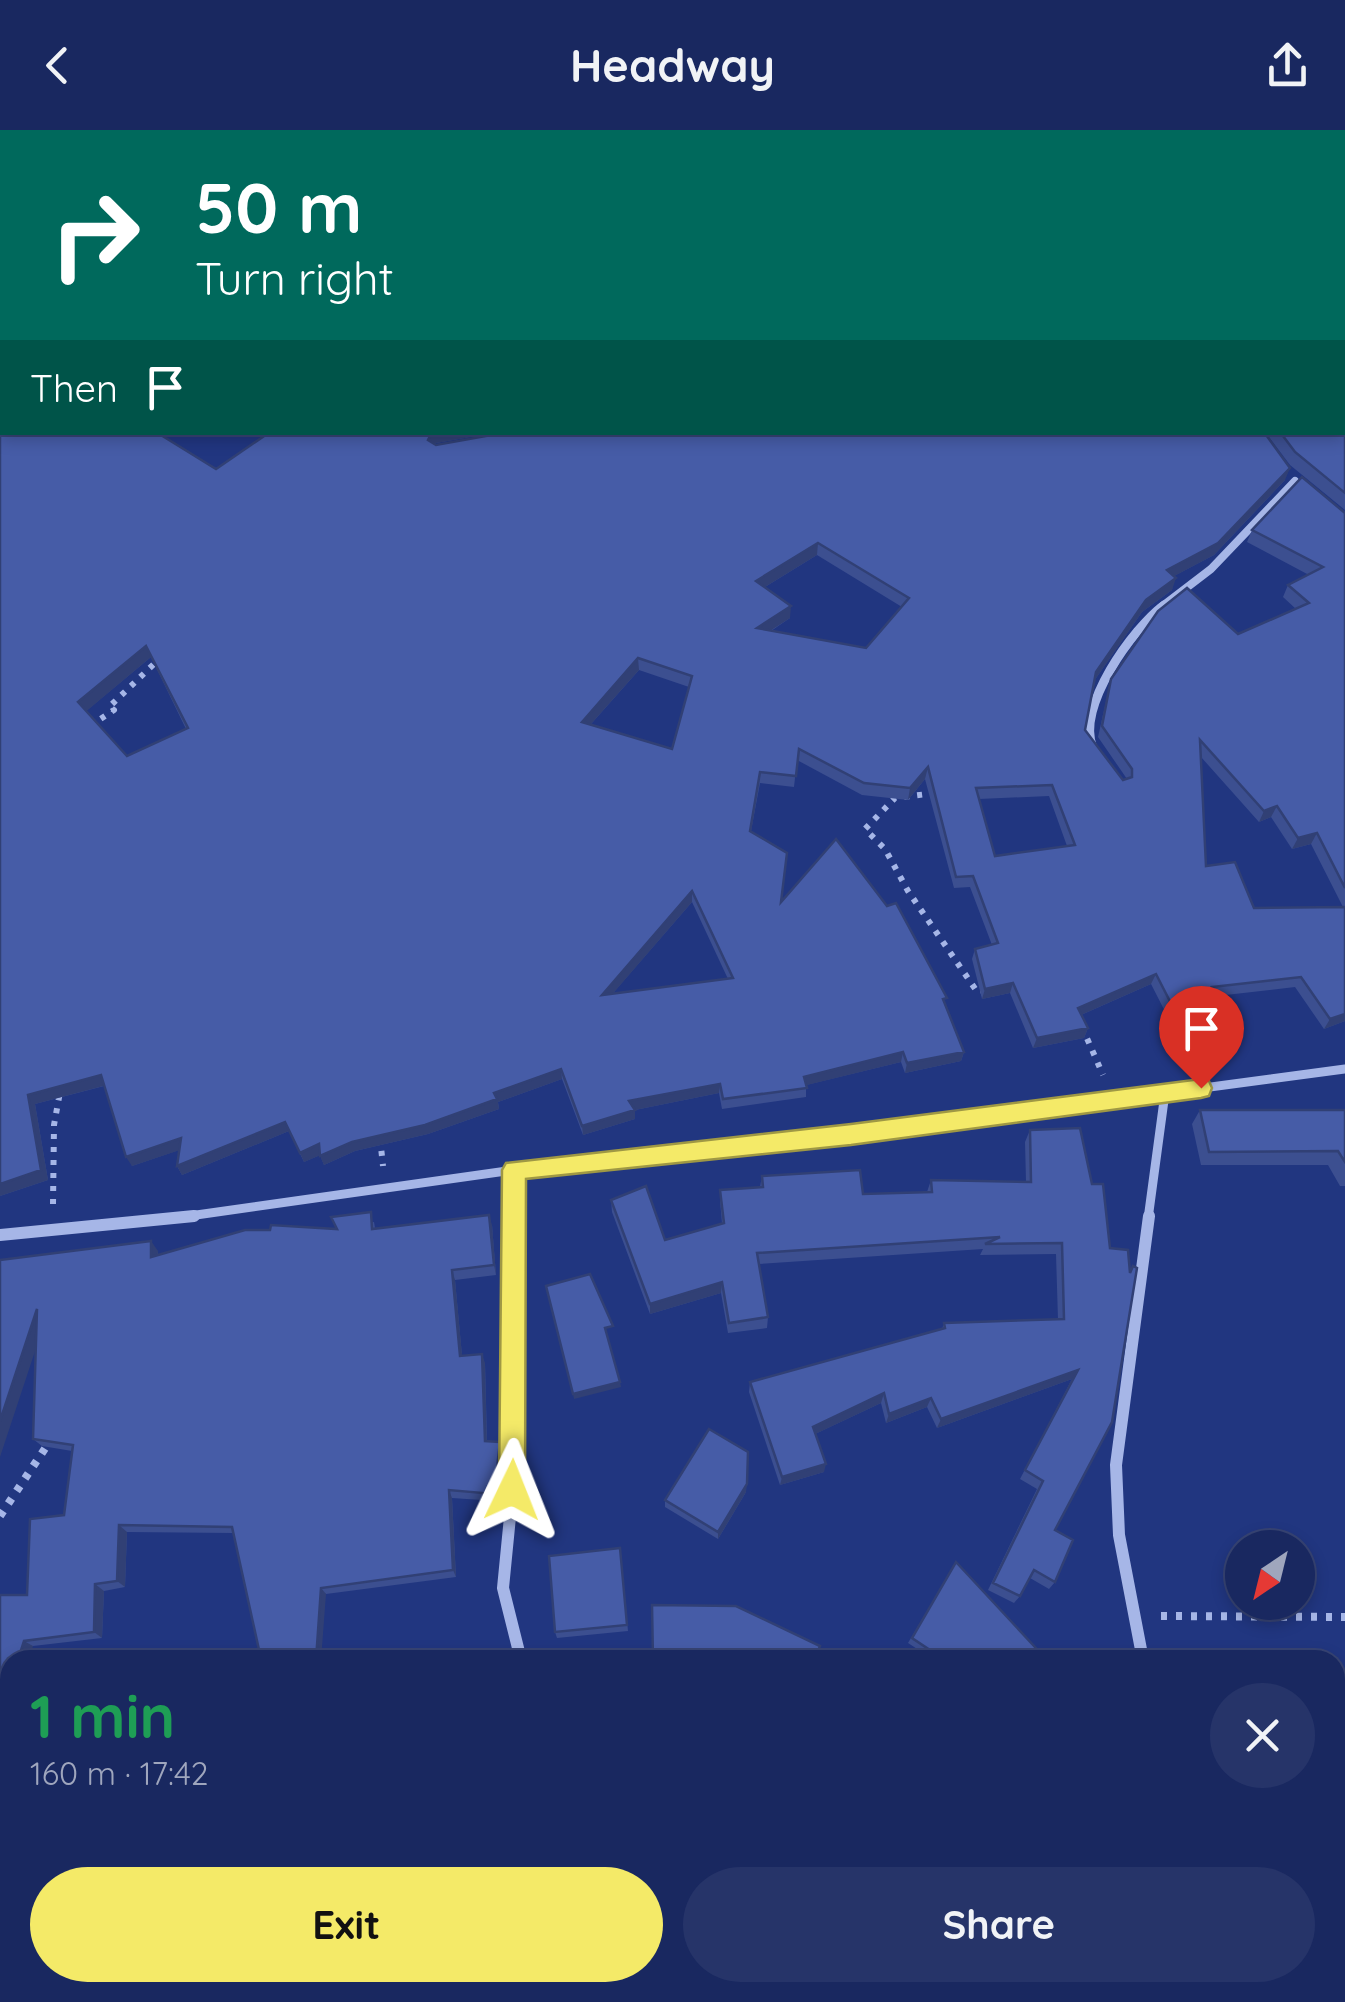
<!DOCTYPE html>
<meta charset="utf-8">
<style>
:root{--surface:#192860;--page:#263469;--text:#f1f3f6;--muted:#9fa6bd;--line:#374475;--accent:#f4ea68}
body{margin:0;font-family:Quicksand,sans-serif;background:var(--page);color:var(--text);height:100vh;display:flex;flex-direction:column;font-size:38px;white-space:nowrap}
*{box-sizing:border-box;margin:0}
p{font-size:32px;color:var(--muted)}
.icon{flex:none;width:55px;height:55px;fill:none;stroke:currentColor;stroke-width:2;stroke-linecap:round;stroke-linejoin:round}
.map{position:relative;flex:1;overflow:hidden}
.details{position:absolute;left:0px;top:1520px;width:1345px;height:352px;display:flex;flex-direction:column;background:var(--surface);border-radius:30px 30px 0 0;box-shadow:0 5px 15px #0003,0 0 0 2px var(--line)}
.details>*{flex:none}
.hud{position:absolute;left:0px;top:0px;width:1345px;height:305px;box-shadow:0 5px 15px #0003,0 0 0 2px var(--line);background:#00695c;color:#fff;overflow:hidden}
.needle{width:65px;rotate:215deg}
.fabs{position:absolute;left:1225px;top:1400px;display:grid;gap:20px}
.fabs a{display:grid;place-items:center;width:90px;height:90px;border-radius:50%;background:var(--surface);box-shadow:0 5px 15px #0003,0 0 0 2px var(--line);font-size:50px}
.pin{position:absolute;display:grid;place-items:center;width:85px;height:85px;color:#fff;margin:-102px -42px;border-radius:50% 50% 50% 0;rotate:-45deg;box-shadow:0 0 10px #0007}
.pin .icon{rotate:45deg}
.me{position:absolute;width:110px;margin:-55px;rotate:2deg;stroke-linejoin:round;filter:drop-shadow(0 0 8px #0008)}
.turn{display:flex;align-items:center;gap:35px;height:210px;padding:0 30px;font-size:45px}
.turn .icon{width:130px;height:130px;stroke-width:2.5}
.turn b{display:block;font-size:70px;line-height:85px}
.then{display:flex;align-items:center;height:95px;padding:0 30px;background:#0003;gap:20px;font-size:38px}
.round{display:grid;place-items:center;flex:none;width:105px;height:105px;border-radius:52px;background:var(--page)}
.headline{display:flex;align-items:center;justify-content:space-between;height:170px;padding:0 30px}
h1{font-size:60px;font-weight:800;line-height:75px;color:#1e9e55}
.button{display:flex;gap:20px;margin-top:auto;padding:20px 30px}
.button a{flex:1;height:115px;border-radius:60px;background:var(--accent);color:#111;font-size:40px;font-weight:800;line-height:115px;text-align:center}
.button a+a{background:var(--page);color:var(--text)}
header{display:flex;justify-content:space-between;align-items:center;height:130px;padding:0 30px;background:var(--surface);font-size:45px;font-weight:800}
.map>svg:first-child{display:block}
</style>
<header><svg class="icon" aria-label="back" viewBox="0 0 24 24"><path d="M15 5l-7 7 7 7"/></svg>Headway<svg class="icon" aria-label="share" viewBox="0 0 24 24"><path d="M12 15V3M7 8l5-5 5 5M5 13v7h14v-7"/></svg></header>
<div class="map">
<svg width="1345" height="1872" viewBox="0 0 1345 1872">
<rect width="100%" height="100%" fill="#213680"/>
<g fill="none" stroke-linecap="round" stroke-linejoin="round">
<g stroke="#35457c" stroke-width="78">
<polyline points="331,2 344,0"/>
<polyline points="0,147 2,146"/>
</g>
<g stroke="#a6b6e7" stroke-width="6" stroke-dasharray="5 8" stroke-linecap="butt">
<polyline points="90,596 114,580 109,577 157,531"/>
<polyline points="935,663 895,668 865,699 885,719 908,761 978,863 987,861"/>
<polyline points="1078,900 1086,906 1103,945"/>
<polyline points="380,1008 383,1036"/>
<polyline points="53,1074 54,995 60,962"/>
</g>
<g stroke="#a6b6e7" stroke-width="8" stroke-dasharray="6 9" stroke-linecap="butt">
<polyline points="0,1386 50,1311"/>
<polyline points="1161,1486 1345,1487"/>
<polyline points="1335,1767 1345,1767"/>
</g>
<g stroke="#a6b6e7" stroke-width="8">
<polyline points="2,129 2,133"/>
<polyline points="1160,478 1211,439 1295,351"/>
</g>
<g stroke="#a6b6e7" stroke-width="9">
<path d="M1093,618C1075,578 1133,498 1164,475"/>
<polyline points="514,1040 514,1089"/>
<polyline points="168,1089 514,1040 851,1005 1345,939"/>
<polyline points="1148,1089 1165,963"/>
</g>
<g stroke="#a6b6e7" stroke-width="12">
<polyline points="514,1086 515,1336 503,1458 521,1530"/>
<polyline points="0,1105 194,1086"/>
<polyline points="1143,1530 1119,1405 1116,1335 1149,1086"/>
<polyline points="1183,1872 1184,1862"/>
</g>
</g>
<g fill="#3c4f90" fill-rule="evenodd">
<polygon points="1345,110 1345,380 1290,335 1265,302 1342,302"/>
<path d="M0,174L2,302L216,339L270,302H499L436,313L435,314L1285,350L1214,425L1174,446L1172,460L1142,482L1094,551L1085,600L1123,650L1127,649L1098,607L1111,549L1238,504L1296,479L1283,467L1288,455L1309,445L1247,412L1252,400L1345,383V891L1324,899L1295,857L1217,866L1227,885L1221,896L1177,905L1151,854L1081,885L1088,898L1084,908L1033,918L1010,863L982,869L972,829L975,819L992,815L970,757L954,758L925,649L908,670L862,665L797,630L794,657L760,653L751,701L781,772L945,875L964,922L961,931L905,943L901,932L806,955V967L722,979L719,963L635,980V989L583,1005L562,949L498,972L499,979L428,1004L355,1021L324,1035L320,1025L304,1032L289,1001L182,1045L177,1036L179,1020L132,1036L104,956L35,974L48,1050L0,1066ZM817,425L902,477L866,518L771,501L790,488L765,457ZM151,527L186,599L127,626L86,581ZM639,540L689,557L672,619L591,594ZM1201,627L1259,692L1271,687L1292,719L1311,714L1343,777L1254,778L1206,736ZM1049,666L1067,716L995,726L979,669ZM692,772L728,849L613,863Z"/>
<polygon points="1200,980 1345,980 1345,1056 1340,1056 1328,1035 1201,1035 1192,994"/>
<polygon points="1030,1000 1092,1054 1103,1054 1055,1400 1055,1452 1049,1459 1030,1448 1020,1466 1014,1473 988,1460 1037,1359 1020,1349 1072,1249 937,1298 927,1277 886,1293 881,1273 815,1304 824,1342 780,1355 749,1262 750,1252 942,1199 944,1193 1058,1190 1056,1124 980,1125 983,1119 759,1134 768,1187 767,1198 728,1203 721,1163 650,1184 612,1082 611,1070 665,1110 722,1093 720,1071 720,1060 760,1057 762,1046 863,1064 927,1062 931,1050 1026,1052 1025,1012"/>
<polygon points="374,1092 375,1098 492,1095 496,1145 455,1150 462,1226 485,1233 487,1311 503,1320 496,1371 452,1368 456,1447 326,1464 233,1403 127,1402 125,1457 104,1461 102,1508 33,1516 10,1530 27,1465 64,1385 72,1321 42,1316 33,1309 36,1218 0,1130 158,1121 158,1125"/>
<polygon points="746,1362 718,1409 665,1377 665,1370"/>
<polygon points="620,1418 628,1501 557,1508 555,1502"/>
<polygon points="956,1432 1047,1530 934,1530 908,1513"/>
<polygon points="1345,1803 1345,1858 1335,1841 1335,1809"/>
<polygon points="1027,1862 1123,1862 1120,1872 1024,1872"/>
</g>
<g fill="#314075">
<polygon points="1194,0 1218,0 1210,2 1186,2"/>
<polygon points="432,302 499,302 436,313 430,322 428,310"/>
<polygon points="1290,338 1285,350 1214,425 1163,452 1167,440"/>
<polygon points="818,413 817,425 755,463 756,451"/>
<polygon points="1176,448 1172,460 1142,482 1092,554 1096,542 1146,470"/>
<polygon points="791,476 790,488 756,510 757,498"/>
<polygon points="146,516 151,527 83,584 78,572"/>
<polygon points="638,528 639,540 583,603 582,592"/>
<polygon points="928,637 925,649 908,670 910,658"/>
<polygon points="1277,676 1271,687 1259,692 1264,681"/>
<polygon points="1317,703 1311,714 1292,719 1298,708"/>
<polygon points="692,761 692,772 603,875 602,865"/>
<polygon points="1156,844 1151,854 1074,888 1078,878"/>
<polygon points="1013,853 1010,863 982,869 985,859"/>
<polygon points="1345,884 1345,891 1324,899 1330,889"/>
<polygon points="1227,885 1221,896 1177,905 1182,895"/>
<polygon points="1088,898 1084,908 1033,918 1037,908"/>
<polygon points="903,922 901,932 803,956 804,947"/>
<polygon points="964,922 961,931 905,943 907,933"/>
<polygon points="561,939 562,949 498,972 499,979 428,1004 355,1021 324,1035 320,1026 352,1012"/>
<polygon points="101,945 107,955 35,974 48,1050 0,1066 0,1054 28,965"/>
<polygon points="720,954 719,963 635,980 635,989 583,1005 582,996 629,971"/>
<polygon points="285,992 289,1001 182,1045 177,1036"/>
<polygon points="181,1008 186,1018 132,1036 126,1027"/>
<polygon points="319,1014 323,1024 304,1032 300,1023"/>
<polygon points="489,1085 492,1095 496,1145 494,1135"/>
<polygon points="151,1111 158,1121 157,1137 151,1127"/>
<polygon points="452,1140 455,1150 463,1235 460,1226"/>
<polygon points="722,1152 721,1163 650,1184 650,1174"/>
<polygon points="37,1179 46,1188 0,1327 0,1291"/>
<polygon points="482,1224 485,1233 487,1319 485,1311"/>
<polygon points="1078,1240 1072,1249 937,1298 941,1289"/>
<polygon points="620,1252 621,1257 574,1269 573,1264"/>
<polygon points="884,1263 881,1273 811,1306 813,1297"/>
<polygon points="931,1268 927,1277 886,1293 889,1284"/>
<polygon points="500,1312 503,1320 496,1371 494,1364"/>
<polygon points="826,1334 824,1342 780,1355 782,1347"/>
<polygon points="747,1354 746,1362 718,1409 718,1402"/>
<polygon points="449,1360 452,1368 456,1447 453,1440"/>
<polygon points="119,1395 127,1402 125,1457 117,1451"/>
<polygon points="95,1454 104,1461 102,1508 94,1502"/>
<polygon points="321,1458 326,1464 321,1530 316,1530"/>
<polygon points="24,1511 33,1516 29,1530 18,1530"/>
<polygon points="10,1554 10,1590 0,1622 0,1586"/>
<polygon points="260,1862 267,1862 265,1872 258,1872"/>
</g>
<g fill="#465ca7" stroke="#314075" stroke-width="2.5" fill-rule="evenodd">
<polygon points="0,0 313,0 316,2 2,2 2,112 0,111"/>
<polygon points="428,0 1038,0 1034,2 424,2"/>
<polygon points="1174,0 1194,0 1186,2 1178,2"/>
<polygon points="1342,109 1345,110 1345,363 1295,322 1280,302 1342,302"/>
<path d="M2,173V202L0,207L2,208V302H156L216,339L270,302H432L428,310L436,315L508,302H1264L1290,338L1218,413L1167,440L1176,448L1146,470L1096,542L1085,600L1123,650L1132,647V639L1102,596L1111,549L1158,481L1187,458L1238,504L1309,473L1288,455L1323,437L1252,400L1302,347L1345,383V758L1317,703L1298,708L1277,676L1264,681L1200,610L1206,736L1235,732L1254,778L1345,777V884L1330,889L1301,847L1212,857L1227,885L1182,895L1156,844L1078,878L1088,898L1037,908L1013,853L985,859L975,819L998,813L973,746L956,747L928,637L910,658L864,653L799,619L796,646L760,642L750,701L787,723L781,772L836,709L887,776L896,773L947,868L943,869L964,922L907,933L903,922L804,947L807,958L723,969L720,954L629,971L635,980L582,996L561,939L494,963L497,969L425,995L352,1012L320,1026L319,1014L300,1023L285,992L177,1036L181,1008L126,1027L101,945L28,965L41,1040L0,1054V174ZM818,413L909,468L866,518L757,498L791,476L756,451ZM146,516L188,598L127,626L78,572ZM638,528L692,546L672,619L582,592ZM1052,655L1075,715L995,726L976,658ZM692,761L733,848L602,865Z"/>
<polygon points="1200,980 1345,980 1345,1032 1338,1021 1209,1022"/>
<polygon points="1080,998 1092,1054 1103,1054 1110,1118 1128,1120 1130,1143 1133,1136 1137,1138 1112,1292 1055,1400 1073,1410 1055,1452 1034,1440 1020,1466 993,1453 1043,1351 1025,1340 1078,1240 941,1289 931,1268 889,1284 884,1263 813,1297 826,1334 782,1347 750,1252 945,1198 944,1193 1064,1189 1062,1113 985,1114 1000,1107 757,1123 768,1187 729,1193 722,1152 650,1174 611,1070 646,1056 665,1110 724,1093 720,1060 763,1057 762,1046 860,1040 863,1064 932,1062 931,1050 1031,1052 1030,1000"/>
<polygon points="371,1082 372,1099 489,1085 494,1135 452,1140 460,1226 482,1224 485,1311 500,1312 494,1364 449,1360 453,1440 321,1458 316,1530 265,1530 267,1521 261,1529 232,1397 119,1395 117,1451 95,1454 94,1502 24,1511 18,1530 10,1530 10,1554 0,1586 0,1465 27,1465 30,1389 64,1385 73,1315 33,1309 37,1179 0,1291 0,1130 151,1111 151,1127 245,1100 270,1100 271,1095 337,1099 331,1087"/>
<polygon points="590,1144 613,1196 605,1198 620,1252 573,1264 546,1156"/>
<polygon points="709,1299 748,1322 747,1354 718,1402 665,1370"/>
<polygon points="620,1418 627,1495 555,1502 549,1426"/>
<polygon points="956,1432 1047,1530 945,1530 912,1508"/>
<polygon points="652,1475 736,1476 820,1516 815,1530 653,1530"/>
<polygon points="0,1653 10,1653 10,1862 260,1862 258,1872 0,1872"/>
<polygon points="1345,1808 1345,1838 1335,1820 1335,1814"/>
<polygon points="327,1862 507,1862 505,1872 325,1872"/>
<polygon points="535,1862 639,1862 637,1872 561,1872"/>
<polygon points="766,1862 943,1862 939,1872 922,1872 916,1868 914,1872 777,1872 765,1866"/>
<polygon points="1032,1862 1123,1862 1120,1872 1029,1872"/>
</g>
<polygon fill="#f4ea68" stroke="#9f9844" stroke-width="2.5" points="1201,949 1209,951 1212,958 1209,966 1201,968 851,1015 526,1049 525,1360 521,1369 512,1373 502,1369 499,1360 502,1040 506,1033 851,994"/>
</svg>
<div class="fabs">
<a><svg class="needle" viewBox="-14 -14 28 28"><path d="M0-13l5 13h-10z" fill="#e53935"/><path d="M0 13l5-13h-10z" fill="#9fa6bd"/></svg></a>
</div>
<div class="pin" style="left:1201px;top:958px;background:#d93025"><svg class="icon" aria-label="arrive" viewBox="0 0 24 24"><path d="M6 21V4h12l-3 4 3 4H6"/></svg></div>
<svg class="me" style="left:512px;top:1360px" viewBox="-20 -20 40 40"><path d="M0-17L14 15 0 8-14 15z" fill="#f4ea68" stroke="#fff" stroke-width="4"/></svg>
<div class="hud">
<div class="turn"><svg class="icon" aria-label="right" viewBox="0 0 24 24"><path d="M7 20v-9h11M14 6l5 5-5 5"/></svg><div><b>50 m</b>Turn right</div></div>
<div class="then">Then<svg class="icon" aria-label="arrive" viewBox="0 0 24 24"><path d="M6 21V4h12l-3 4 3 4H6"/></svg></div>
</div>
<section class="details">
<div class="headline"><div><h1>1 min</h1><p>160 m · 17:42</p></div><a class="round"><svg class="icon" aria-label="close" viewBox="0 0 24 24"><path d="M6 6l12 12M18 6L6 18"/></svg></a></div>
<div class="button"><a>Exit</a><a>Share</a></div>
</section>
</div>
